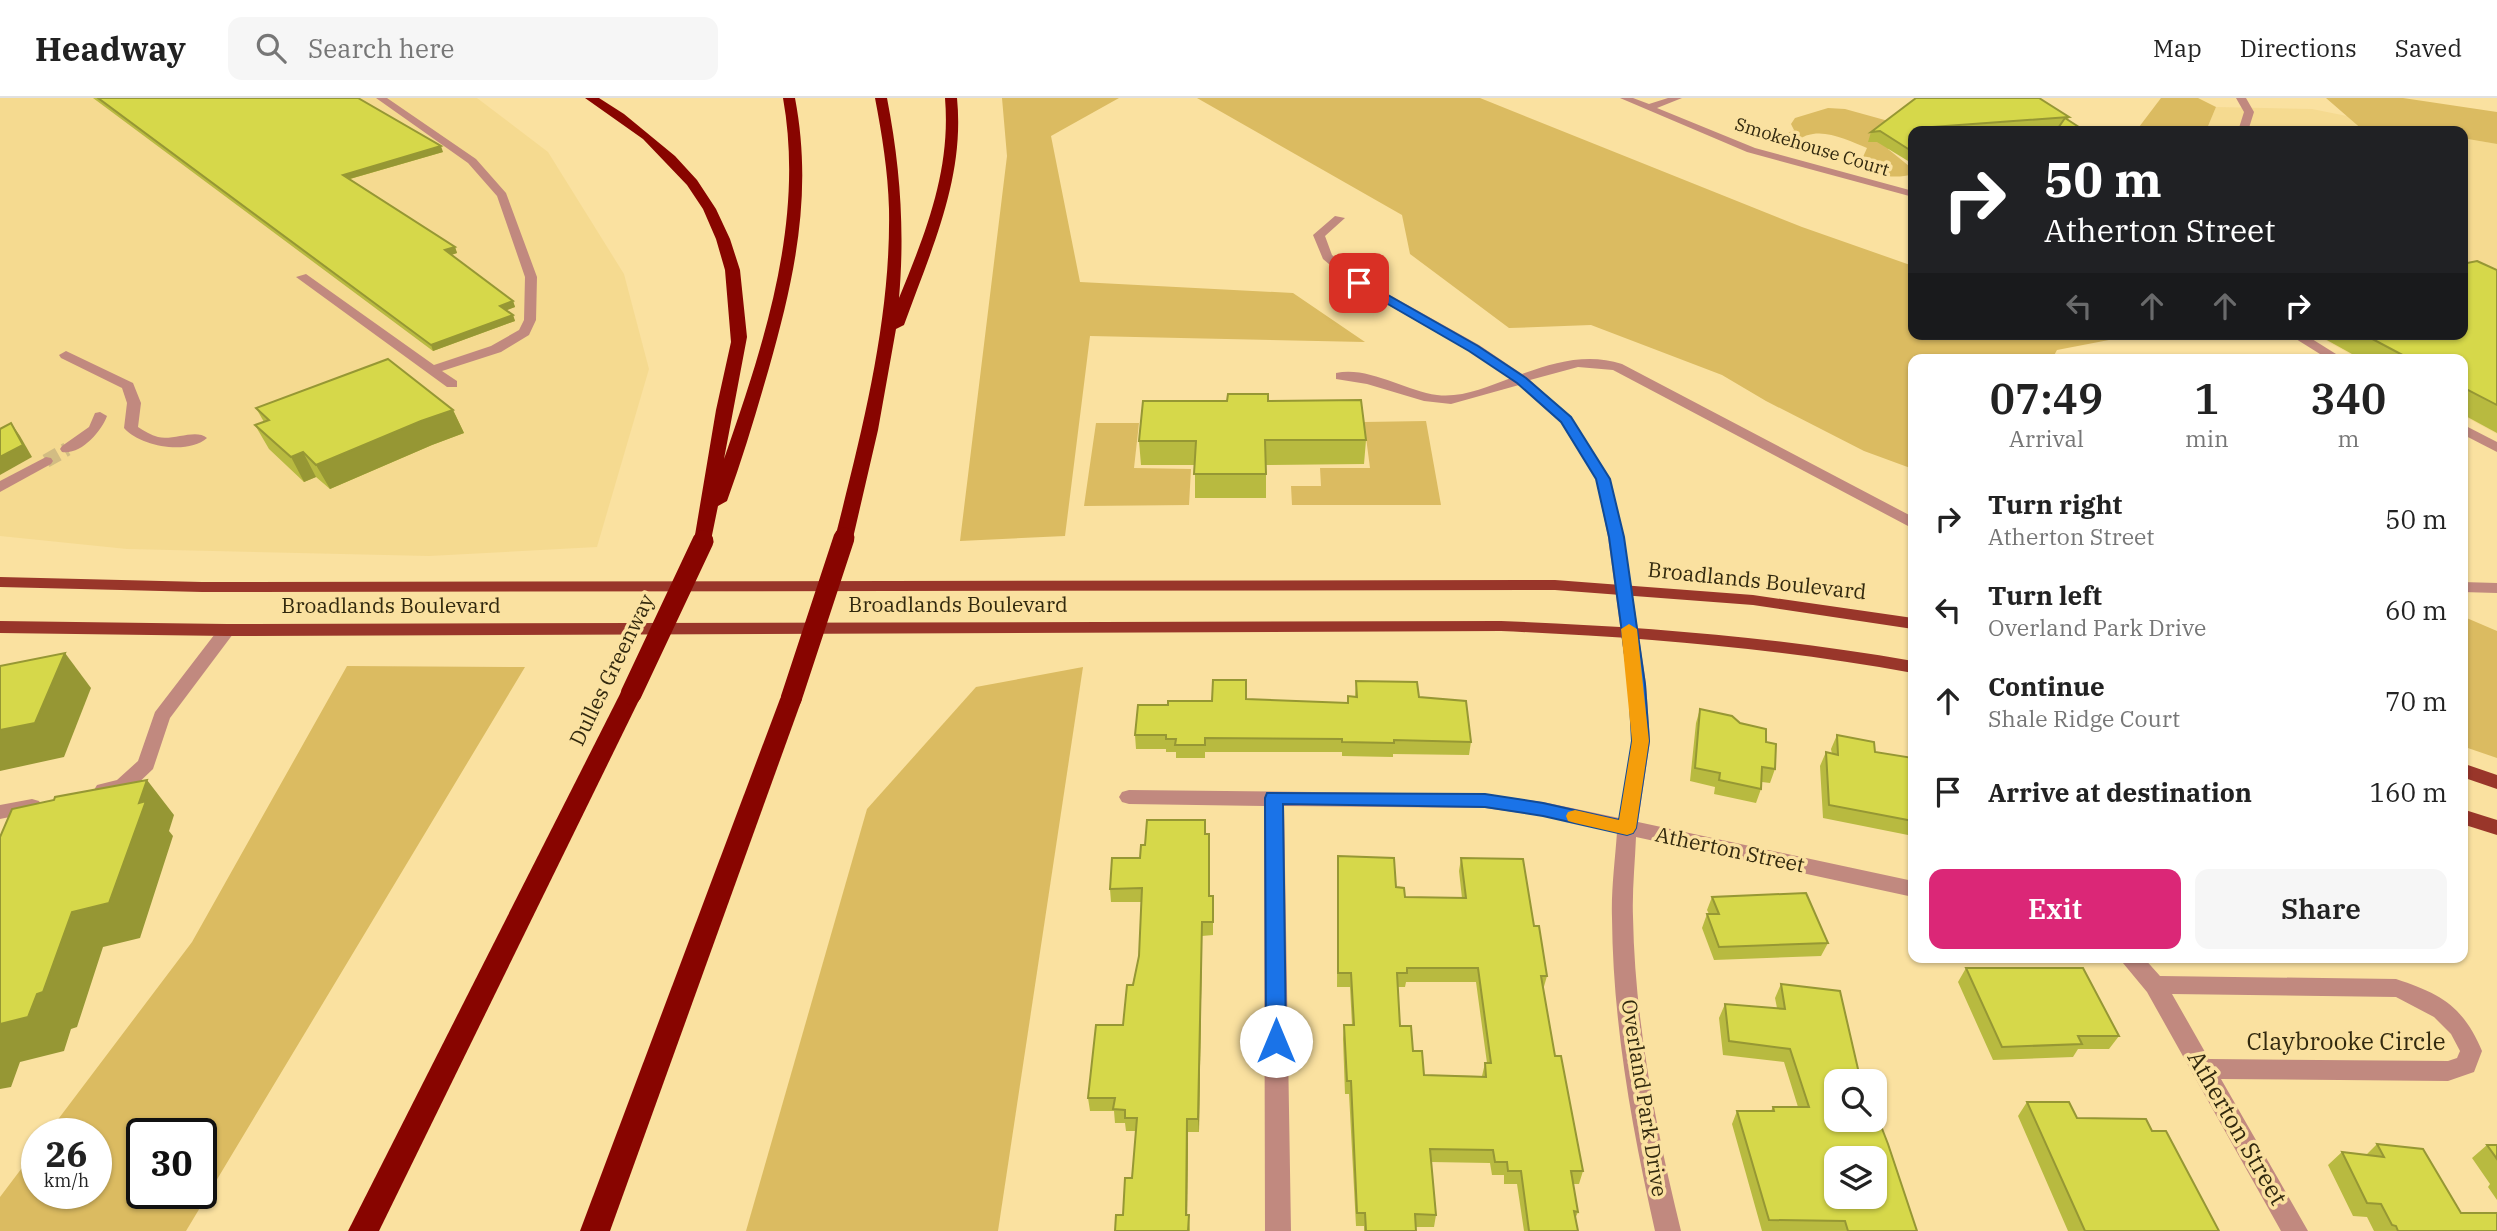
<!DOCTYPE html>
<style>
:root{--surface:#fff;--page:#f6f6f6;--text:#222;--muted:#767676;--line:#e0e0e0;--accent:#db2777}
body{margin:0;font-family:"IBM Plex Serif",serif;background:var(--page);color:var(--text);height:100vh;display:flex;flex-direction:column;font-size:26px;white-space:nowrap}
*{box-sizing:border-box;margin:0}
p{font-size:23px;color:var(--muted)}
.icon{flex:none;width:38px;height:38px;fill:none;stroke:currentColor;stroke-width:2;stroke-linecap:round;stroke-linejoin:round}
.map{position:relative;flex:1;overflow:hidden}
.sheet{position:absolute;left:1908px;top:256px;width:560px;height:609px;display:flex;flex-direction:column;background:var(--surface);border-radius:14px;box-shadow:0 2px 5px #0004}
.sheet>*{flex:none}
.guide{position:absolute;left:1908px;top:28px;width:560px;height:214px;border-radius:14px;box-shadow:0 2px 5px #0004;background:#202124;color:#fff;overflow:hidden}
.controls{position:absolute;left:1824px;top:971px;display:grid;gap:14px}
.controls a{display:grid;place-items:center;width:63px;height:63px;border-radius:14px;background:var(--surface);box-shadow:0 2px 5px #0004;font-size:35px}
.speed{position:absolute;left:21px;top:1020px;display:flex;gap:14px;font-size:35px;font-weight:700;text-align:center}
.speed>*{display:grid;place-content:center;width:91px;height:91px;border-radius:50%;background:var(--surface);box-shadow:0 2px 5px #0004;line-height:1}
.speed small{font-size:18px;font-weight:400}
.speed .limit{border:4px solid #111;border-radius:10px;background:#fff;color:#111}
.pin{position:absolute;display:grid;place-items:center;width:60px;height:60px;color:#fff;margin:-30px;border-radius:14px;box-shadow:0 4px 10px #0006}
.me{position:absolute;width:77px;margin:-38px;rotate:0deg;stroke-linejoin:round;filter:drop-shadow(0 0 5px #0008)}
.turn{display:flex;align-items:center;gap:24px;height:147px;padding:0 21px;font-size:32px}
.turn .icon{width:91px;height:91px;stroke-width:2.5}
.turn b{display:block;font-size:49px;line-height:60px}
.lanes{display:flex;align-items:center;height:66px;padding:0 21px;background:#0003;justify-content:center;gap:35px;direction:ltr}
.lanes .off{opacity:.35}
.eta{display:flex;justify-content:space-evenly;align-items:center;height:119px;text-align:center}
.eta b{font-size:42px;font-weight:600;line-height:49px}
.cta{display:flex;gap:14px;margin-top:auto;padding:14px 21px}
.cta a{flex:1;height:80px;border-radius:14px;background:var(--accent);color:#fff;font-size:28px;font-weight:600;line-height:80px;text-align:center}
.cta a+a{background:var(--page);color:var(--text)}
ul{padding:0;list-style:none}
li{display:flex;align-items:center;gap:21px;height:91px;padding:0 21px}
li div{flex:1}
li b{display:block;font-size:26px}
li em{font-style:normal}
header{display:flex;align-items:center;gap:42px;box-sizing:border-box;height:98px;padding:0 35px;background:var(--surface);border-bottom:2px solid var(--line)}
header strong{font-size:33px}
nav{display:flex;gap:38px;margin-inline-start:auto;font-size:24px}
.search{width:490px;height:63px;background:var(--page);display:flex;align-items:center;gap:18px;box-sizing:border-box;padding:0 24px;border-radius:14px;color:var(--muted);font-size:26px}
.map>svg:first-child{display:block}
</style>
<header>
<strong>Headway</strong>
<div class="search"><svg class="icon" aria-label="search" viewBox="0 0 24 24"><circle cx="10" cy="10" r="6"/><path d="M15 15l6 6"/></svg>Search here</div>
<nav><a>Map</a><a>Directions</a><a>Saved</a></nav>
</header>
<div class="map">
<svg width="2497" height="1133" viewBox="0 0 2497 1133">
<rect width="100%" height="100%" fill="#fae1a0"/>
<g fill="#f5da90">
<polygon points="0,0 477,0 548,54 624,176 649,271 597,449 429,458 127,451 0,438"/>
<polygon points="2216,9 2312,11 2422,33 2206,33"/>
<polygon points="2462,40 2497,46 2497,336 2462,317 2462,261 2359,261 2314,236 2462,236"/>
</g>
<g fill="#dbbb61" fill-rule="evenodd">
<polygon points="1002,0 1119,0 1051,38 1080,184 1293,195 1365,244 1090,238 1065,438 960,443 1007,58"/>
<polygon points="1197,0 1480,0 1802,129 1913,168 1913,236 2140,236 2057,252 2052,261 1913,261 1913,371 1864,353 1766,303 1722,277 1591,227 1509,230 1410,156 1402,117"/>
<polygon points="2161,0 2198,0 2216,9 2206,33 2136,33"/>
<polygon points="2326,0 2403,0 2497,14 2497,46 2462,40 2462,33 2364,33"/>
<path d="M1828,10L1845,11L1910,29L1913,33L1888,51L1909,68L1913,76C1893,82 1877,77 1859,68L1867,50C1852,44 1830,33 1813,36C1797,38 1796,49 1776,46L1779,40L1794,32L1791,26L1795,20Z"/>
<polygon points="1426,323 1441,407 1292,407 1291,388 1321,388 1320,370 1370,370 1364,324"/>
<polygon points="1096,325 1139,325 1134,370 1191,371 1189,407 1084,408"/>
<polygon points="2462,518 2497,533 2497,660 2462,648"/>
<path d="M347,568L525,569L186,1133H0V1099L37,1050V1096H96V1036H47L192,844ZM142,1036H201V1096H142Z"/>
<polygon points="1083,569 998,1133 746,1133 867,711 976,589"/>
</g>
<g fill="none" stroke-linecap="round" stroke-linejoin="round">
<polyline stroke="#d2bc83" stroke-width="14" stroke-dasharray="14 7" stroke-linecap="butt" points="46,363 67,351"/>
<g fill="#c1897f" fill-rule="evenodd">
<polygon points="376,0 387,0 476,61 506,95 537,179 536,222 529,237 501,254 442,273 457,283 457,289 447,289 296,179 306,176 434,267 491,248 519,232 524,222 525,179 497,98 468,65"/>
<polygon points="1620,0 1633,0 1649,6 1668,0 1682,0 1657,10 1755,50 1913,93 1913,99 1747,54"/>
<polygon points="2236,0 2246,0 2254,14 2248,33 2238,33 2244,14"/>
<path d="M1335,118L1345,120L1325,138L1332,157L1363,182L1479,247L1522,276C1555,264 1588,255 1622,266L1913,419V430L1908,428L1613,272L1578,269L1530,282L1571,319L1610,381L1624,439L1646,586L1650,643L1638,724L1913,783V799L1636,739C1635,765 1632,793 1633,819C1635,926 1656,1030 1681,1133H1655C1632,1030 1613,927 1612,820C1611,792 1615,763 1617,734L1543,718L1485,710L1284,708L1291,1133H1265L1264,708L1129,706L1122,704L1119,699L1122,694L1129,692L1485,696L1543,704L1619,720L1632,643L1628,586L1608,439L1596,381L1561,325L1519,287L1451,306L1424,303L1367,286L1336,281V275C1369,268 1405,293 1437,297C1462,300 1487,289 1511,280L1469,253L1355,188L1323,161L1313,137Z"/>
<polygon points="2288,236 2304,236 2344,261 2328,261"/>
<path d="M66,253L133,285L141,305L138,329C144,333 151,337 158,339C173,343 196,330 207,340C188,357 141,349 124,330L127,305L122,290L61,260L59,257Z"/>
<path d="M100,314L107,318C101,334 81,357 62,354L60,351L62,348L89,329L95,315Z"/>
<polygon points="2462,326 2497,344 2497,354 2462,336"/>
<polygon points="46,359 51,360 53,363 51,366 0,394 0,383"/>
<polygon points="2462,484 2497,485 2497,495 2462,494"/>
<polygon points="227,526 236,532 170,620 153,671 130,693 104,699 97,697 94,692 97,687 117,682 138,663 155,614 221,528"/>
<polygon points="32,701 39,703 42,708 39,713 0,721 0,707"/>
<path d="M2118,859H2143L2160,878L2396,881C2441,896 2463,908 2482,953L2474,974L2448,983L2221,981L2308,1133H2281L2147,894ZM2172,896L2396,899L2434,919L2451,936L2460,953L2457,960L2448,963L2209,961Z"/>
</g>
<g fill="#99362a" fill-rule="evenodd">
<polygon points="0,479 202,484 1555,482 1753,497 1913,520 1913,531 1753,507 1555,492 202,494 0,489"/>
<path d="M0,523L227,526L1501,523C1639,528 1776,539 1913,563V575C1776,550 1639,539 1501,533L227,538L0,535Z"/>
<polygon points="2462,665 2497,677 2497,691 2462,679"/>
<polygon points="2462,711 2497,722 2497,737 2462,726"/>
</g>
<g fill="#880500" fill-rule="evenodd">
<path d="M585,0H599L624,16L675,58L697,82L716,111L730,141L740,172L747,239L724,361C764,246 805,123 783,0H795C813,95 795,178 769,270C756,315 743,359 727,403L718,408L710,447L703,449L694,443L716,312L731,244L725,172L716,141L703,111L687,87L643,41Z"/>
<path d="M875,0H887C900,67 905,131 899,200C926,134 951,72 945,0H957C965,81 931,152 904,227L896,231L878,332L853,440L844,446L835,440C862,333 891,222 889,111C888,73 882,37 875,0Z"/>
<polygon points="631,589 639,591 642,596 379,1133 348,1133 620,596 623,591"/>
<polygon points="791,594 799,596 802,601 610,1133 580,1133 780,601 783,596"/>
</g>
<g stroke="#880500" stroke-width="21">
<polyline points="631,596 703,443"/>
<polyline points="791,601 844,440"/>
</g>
</g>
<g fill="#b8ba40" fill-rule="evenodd">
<polygon points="93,0 358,0 443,54 350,81 455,149 457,155 451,157 513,203 515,209 506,212 513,217 515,223 433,253"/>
<polygon points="2069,19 2068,22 2058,30 2015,33 1913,33 1913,66 1877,44 1868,44 1871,34"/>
<polygon points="2497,172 2497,335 2462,316 2462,261 2361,261 2316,236 2462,236"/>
<polygon points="1268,303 1366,342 1364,366 1266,367 1266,400 1195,400 1195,367 1141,367 1139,343"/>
<polygon points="256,310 453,312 464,335 432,347 330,391 316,379 304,384 269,351 255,327 264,324"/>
<polygon points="1356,583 1419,599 1471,644 1469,657 1393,656 1393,659 1342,658 1342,654 1205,654 1205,660 1176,660 1176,654 1166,654 1166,651 1136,651 1135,637 1168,607 1246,601 1348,605 1355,599"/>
<polygon points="1700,611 1740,625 1766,644 1775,671 1770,685 1762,684 1761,691 1756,705 1714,696 1715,689 1690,683 1696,625"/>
<polygon points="1837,637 1875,654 1913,660 1913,738 1823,720 1820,668 1826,654 1832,656 1831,651"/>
<polygon points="1205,736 1210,798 1213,798 1213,837 1202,838 1199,1034 1188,1034 1187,1117 1189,1117 1190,1133 1115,1133 1123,1117 1132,1080 1136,1033 1126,1033 1125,1025 1115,1025 1114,1013 1090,1013 1088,1000 1123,927 1139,858 1141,804 1111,804 1110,791 1140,760 1145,747"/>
<path d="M1338,758L1396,789L1405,799L1462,800L1459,773L1461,760L1534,828L1547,878L1543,892L1555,958L1583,1073L1579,1086H1573L1578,1114L1575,1121L1578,1133H1524L1517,1086H1504V1077H1492L1490,1065L1431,1064L1436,1117L1434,1129H1416V1133H1364V1128H1356L1349,996H1345L1343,941L1344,927H1352L1350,889H1337ZM1406,884H1476L1487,965H1485L1482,978L1424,977L1400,928L1398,889H1405Z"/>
<polygon points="1712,799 1828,845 1821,858 1714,862 1702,830 1707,816 1709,816 1707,812"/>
<polygon points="1966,870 2119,938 2109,951 2078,951 2073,959 1993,962 1958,884"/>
<polygon points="1781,886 1836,984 1917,1133 1762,1133 1732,1026 1737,1013 1771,1013 1773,1009 1798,1009 1784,964 1723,957 1719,920 1725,906 1777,910 1775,900"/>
<polygon points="2027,1004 2077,1020 2152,1033 2219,1133 2068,1133 2018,1018"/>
<polygon points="2377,1046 2461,1115 2497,1133 2374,1133 2367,1119 2353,1118 2328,1067 2342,1054 2366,1057"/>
<polygon points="2487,1047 2497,1047 2497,1102 2488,1089 2490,1086 2472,1060"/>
</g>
<g fill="#969734">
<polygon points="441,48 443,54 346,82 343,77"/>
<polygon points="455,149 457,155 448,158 445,152"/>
<polygon points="513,203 515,209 502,214 500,208"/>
<polygon points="513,217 515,223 433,253 431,247"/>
<polygon points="453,312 464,335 432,347 330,391 316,367 421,323"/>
<polygon points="11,325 20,338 32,359 0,377 0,359"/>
<polygon points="303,354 316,379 304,384 291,359"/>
<polygon points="65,555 91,590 64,659 0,673 0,632"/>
<polygon points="147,682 174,717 169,733 173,738 140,840 103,849 77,929 71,931 64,953 20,964 11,989 0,991 0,926 139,705"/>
<polygon points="1202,824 1202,838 1199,1034 1198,1021"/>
<polygon points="1187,1021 1188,1034 1187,1129 1186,1117"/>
</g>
<g fill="#d6d84a" stroke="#969734" stroke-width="2" fill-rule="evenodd">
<polygon points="98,0 358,0 441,48 343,77 455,149 445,152 513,203 500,208 513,217 431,247"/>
<polygon points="1916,0 2039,0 2069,19 1932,29 1939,33 1913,33 1913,54 1880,33 1871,34"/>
<polygon points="2065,20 2085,33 2056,33"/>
<polygon points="2477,163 2497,172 2497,307 2462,289 2462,261 2410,261 2363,236 2462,236 2462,166"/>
<polygon points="2140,257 2145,261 2119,261"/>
<polygon points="2283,258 2289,261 2265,261"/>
<polygon points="388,261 453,312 421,323 316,367 303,354 291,359 255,327 269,322 256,310"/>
<polygon points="1228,296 1268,296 1268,303 1361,302 1366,342 1265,342 1266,376 1194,376 1196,343 1139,343 1143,303 1227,303"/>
<polygon points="11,325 23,347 0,359 0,331"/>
<polygon points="65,555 35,625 0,632 0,568"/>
<polygon points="1213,582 1246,582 1246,601 1348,605 1348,598 1357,599 1356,583 1417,584 1419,599 1466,603 1471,644 1394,642 1394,645 1342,644 1342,641 1205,640 1205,647 1175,647 1176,641 1166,641 1166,637 1135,637 1138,607 1168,607 1168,603 1212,603"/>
<polygon points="1700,611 1732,618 1740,625 1766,631 1766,644 1776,646 1775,671 1762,669 1761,691 1719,682 1720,675 1695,670"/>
<polygon points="1837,637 1874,644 1875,654 1913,660 1913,723 1829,707 1826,654 1838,657"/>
<polygon points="147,682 139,705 146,703 109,805 72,814 43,894 37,896 28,919 0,926 0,739 12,711 54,702 55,699"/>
<polygon points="1147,722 1205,722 1205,736 1209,736 1209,798 1213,798 1213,824 1202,824 1198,1021 1187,1021 1186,1117 1189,1117 1188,1133 1115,1133 1116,1117 1123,1117 1125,1080 1132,1080 1137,1020 1125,1020 1125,1012 1113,1011 1115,1000 1088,1000 1096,927 1123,927 1127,887 1133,887 1139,858 1142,790 1110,791 1112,760 1140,760 1141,747 1145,747"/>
<path d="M1338,758L1394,760L1396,789L1404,790L1405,799L1466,800L1461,760L1523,761L1534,828H1539L1547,878H1541L1555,958H1561L1583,1073H1571L1578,1114L1574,1113L1578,1133H1529L1521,1073H1508L1507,1064H1495L1493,1052L1430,1051L1436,1117L1415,1116L1416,1133H1366L1365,1115H1357L1351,983H1347L1344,927H1354L1351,875H1338ZM1407,870H1478L1491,965H1485L1486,979L1424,977L1422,953H1413L1411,928H1400L1397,875H1407Z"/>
<polygon points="1806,795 1828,845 1719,849 1707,816 1719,816 1712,799"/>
<polygon points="1966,870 2083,870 2119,938 2078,938 2082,946 2002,949"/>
<path d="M1781,886L1840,893L1861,984H1836V1022H1874V1010L1888,1046L1917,1133H1848L1845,1123L1769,1122L1737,1013H1774L1773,1009H1809L1790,951L1729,943L1725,906L1785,911ZM1836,1060H1874V1099H1836Z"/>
<polygon points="2027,1004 2069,1004 2077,1020 2146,1021 2152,1033 2166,1033 2219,1133 2085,1133"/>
<polygon points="2377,1046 2423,1051 2461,1115 2497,1115 2497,1133 2398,1133 2396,1128 2392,1127 2381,1106 2367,1105 2342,1054 2384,1059"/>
<polygon points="2487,1047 2497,1047 2497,1061"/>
</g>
<polygon fill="#1a73e8" stroke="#114b97" stroke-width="2" points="1355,183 1363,183 1478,248 1526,280 1571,319 1610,381 1624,439 1645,586 1649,643 1636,730 1633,735 1627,737 1543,718 1485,709 1283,706 1286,943 1283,950 1276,952 1269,950 1266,943 1265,700 1267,695 1485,696 1543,705 1619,722 1632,643 1629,586 1609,439 1596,381 1561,324 1517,285 1469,253 1355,187"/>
<polygon fill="#f59e0b" points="1629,526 1637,531 1649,643 1636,730 1633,735 1627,737 1575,725 1568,723 1566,718 1568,714 1575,712 1619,722 1632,643 1621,531"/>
<g text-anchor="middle" stroke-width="7" stroke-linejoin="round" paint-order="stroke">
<g font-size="18" fill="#32290e" stroke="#fae1a0">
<text transform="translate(1812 49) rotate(17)" y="6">Smokehouse Court</text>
</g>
<g font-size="21" fill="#32290e" stroke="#fae1a0">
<text transform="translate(1757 483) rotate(6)" y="7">Broadlands Boulevard</text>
<text x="958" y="514">Broadlands Boulevard</text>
<text x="391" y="515">Broadlands Boulevard</text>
<text transform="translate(612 572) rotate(-64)" y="7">Dulles Greenway</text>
<text transform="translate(1730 752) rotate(12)" y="7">Atherton Street</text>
<text transform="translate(1644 1000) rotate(81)" y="7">Overland Park Drive</text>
</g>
<g font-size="24" fill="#32290e" stroke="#fae1a0">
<text x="2346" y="952">Claybrooke Circle</text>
<text transform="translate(2237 1030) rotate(60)" y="8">Atherton Street</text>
</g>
</g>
</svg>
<div class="controls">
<a><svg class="icon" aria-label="search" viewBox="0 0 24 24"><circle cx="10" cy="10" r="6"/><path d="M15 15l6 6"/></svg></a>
<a><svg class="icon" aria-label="layers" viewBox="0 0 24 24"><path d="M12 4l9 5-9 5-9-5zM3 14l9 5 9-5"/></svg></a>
</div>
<div class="speed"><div>26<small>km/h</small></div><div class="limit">30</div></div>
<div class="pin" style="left:1359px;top:185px;background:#d93025"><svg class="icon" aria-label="arrive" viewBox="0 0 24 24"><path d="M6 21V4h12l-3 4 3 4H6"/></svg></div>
<svg class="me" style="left:1276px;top:943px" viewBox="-20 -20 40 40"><circle r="19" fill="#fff"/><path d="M0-13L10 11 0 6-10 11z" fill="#1a73e8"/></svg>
<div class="guide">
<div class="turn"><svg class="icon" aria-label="right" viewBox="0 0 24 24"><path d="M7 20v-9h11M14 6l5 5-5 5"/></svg><div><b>50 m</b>Atherton Street</div></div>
<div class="lanes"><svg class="icon off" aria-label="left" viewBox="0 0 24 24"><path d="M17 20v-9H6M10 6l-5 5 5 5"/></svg><svg class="icon off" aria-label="ahead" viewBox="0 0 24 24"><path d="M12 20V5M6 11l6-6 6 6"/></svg><svg class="icon off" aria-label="ahead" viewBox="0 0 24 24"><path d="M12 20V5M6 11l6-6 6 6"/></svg><svg class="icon" aria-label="right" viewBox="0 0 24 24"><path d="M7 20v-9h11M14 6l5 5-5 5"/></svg></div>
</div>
<section class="sheet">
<div class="eta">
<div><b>07:49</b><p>Arrival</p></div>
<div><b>1</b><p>min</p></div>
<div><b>340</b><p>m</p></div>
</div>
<ul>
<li><svg class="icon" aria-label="right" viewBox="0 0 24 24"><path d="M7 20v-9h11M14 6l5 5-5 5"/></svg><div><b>Turn right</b><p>Atherton Street</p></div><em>50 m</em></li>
<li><svg class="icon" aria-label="left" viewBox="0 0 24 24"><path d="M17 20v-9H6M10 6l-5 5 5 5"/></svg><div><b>Turn left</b><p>Overland Park Drive</p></div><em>60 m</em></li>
<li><svg class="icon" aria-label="ahead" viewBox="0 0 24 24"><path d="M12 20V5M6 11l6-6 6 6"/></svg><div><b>Continue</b><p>Shale Ridge Court</p></div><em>70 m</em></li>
<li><svg class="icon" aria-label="arrive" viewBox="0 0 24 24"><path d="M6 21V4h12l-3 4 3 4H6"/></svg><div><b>Arrive at destination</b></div><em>160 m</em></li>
</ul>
<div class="cta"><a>Exit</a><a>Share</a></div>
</section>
</div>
